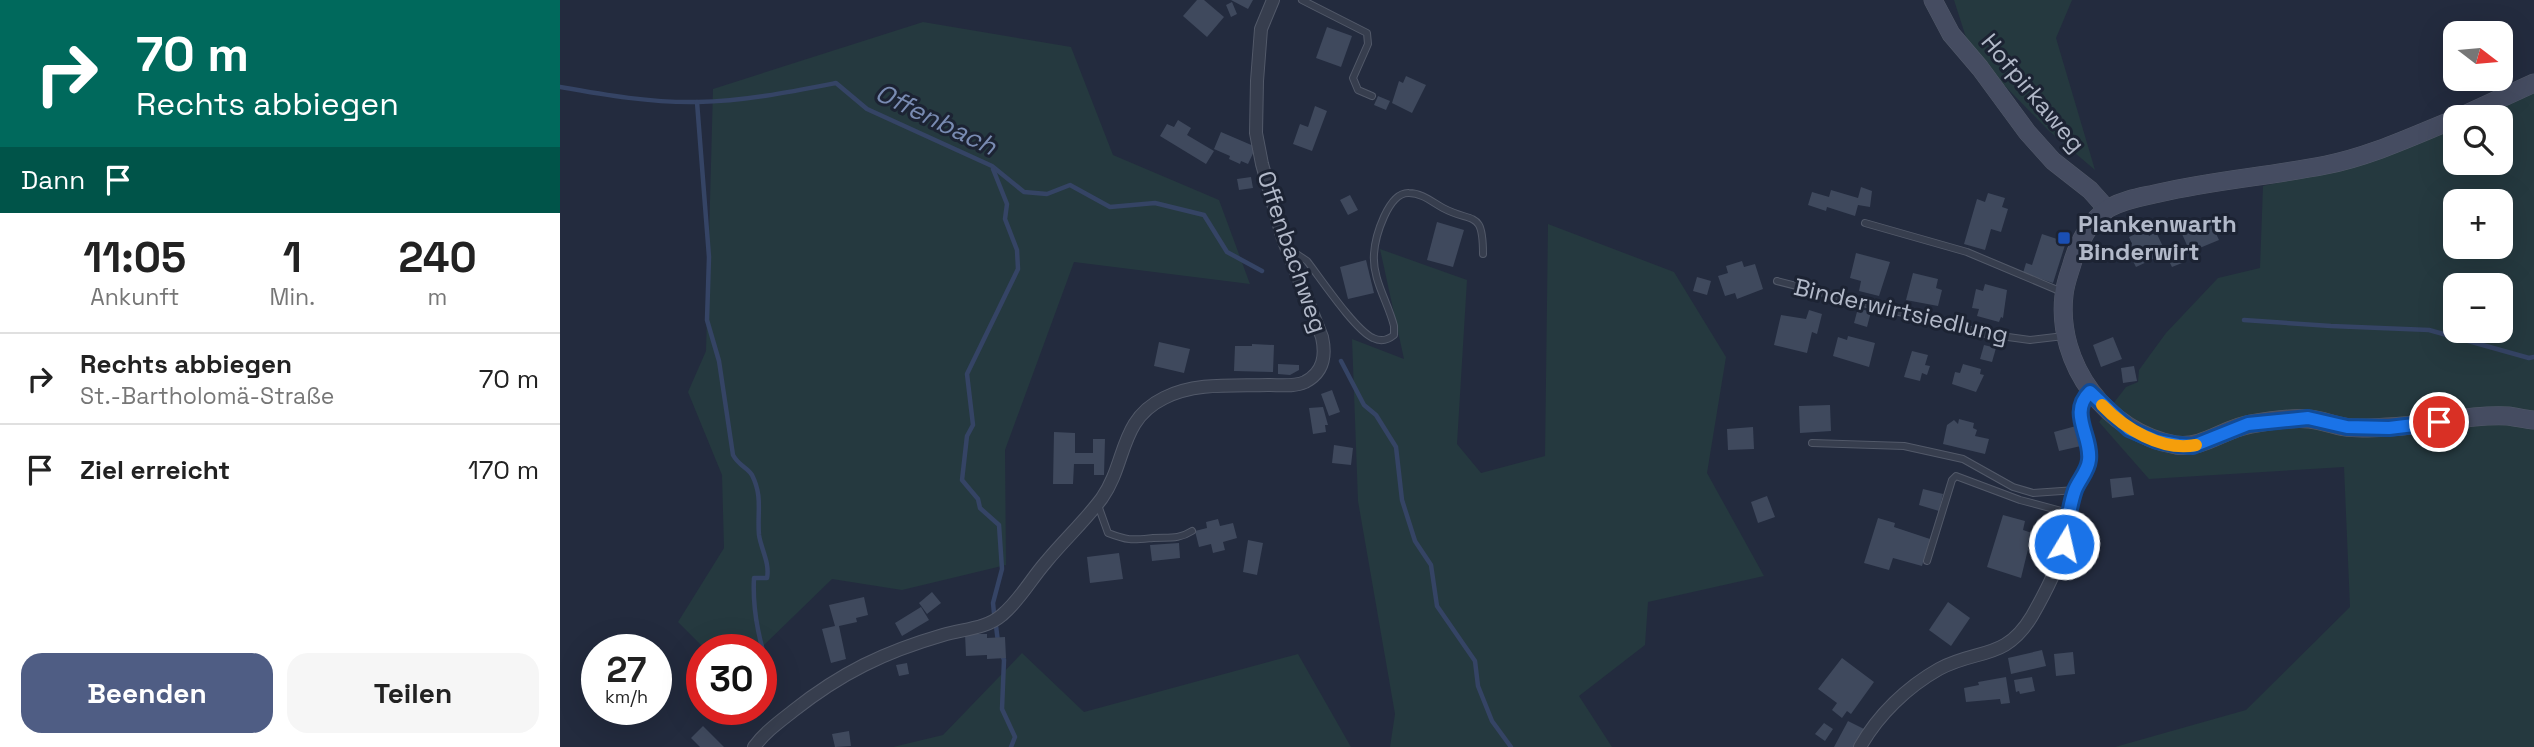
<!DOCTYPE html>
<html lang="de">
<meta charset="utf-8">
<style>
:root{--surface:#fff;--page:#f6f6f6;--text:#222;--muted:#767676;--line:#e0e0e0;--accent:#4f5d84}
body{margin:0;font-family:"Space Grotesk",sans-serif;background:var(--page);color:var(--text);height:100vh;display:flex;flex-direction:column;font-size:26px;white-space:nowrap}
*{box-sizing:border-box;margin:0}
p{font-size:23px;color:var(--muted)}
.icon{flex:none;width:38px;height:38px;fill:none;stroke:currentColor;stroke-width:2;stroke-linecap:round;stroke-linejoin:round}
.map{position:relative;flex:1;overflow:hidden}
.side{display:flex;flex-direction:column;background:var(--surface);width:560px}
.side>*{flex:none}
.guide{background:#00695c;color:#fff;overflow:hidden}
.needle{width:46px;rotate:106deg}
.controls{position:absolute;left:1883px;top:21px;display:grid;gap:14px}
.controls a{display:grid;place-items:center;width:70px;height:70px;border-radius:14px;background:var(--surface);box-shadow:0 7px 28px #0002;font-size:35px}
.speed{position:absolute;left:21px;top:634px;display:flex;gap:14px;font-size:35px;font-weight:700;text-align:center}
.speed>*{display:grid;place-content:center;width:91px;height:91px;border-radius:50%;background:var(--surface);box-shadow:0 7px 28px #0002;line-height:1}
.speed small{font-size:18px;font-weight:400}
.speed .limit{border:10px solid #d22;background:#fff;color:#111}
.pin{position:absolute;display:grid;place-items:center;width:60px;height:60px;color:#fff;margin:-30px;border:4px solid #fff;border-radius:50%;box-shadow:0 2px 7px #0007}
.me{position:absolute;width:77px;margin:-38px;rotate:9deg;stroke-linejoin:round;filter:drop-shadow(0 0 5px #0008)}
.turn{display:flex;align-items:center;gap:24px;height:147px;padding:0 21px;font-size:32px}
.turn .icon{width:91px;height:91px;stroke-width:2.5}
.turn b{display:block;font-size:49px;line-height:60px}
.then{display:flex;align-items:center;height:66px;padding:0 21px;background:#0003;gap:14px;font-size:26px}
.eta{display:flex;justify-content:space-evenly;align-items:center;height:119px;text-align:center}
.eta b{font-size:42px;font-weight:600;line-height:49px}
.action{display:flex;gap:14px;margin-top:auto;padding:14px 21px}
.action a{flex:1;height:80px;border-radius:21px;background:var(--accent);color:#fff;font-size:28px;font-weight:600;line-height:80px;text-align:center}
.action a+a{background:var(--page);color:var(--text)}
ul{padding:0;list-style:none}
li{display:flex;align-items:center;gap:21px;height:91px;padding:0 21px;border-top:2px solid var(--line)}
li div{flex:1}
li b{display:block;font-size:26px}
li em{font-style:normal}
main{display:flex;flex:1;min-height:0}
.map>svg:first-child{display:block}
</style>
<main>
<section class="side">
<div class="guide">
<div class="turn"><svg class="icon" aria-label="right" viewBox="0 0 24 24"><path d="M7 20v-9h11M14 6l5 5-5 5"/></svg><div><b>70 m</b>Rechts abbiegen</div></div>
<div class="then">Dann<svg class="icon" aria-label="arrive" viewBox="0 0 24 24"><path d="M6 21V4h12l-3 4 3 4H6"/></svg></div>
</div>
<div class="eta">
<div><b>11:05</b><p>Ankunft</p></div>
<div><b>1</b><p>Min.</p></div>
<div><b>240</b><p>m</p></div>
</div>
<ul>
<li><svg class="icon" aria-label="right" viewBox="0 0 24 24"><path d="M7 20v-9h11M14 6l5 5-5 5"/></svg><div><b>Rechts abbiegen</b><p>St.-Bartholomä-Straße</p></div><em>70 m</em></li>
<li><svg class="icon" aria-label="arrive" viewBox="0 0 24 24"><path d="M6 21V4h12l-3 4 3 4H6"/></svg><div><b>Ziel erreicht</b></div><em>170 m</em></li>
</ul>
<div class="action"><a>Beenden</a><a>Teilen</a></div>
</section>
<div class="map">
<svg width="1974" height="747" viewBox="0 0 1974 747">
<rect width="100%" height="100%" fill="#232b3e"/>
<g fill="#25393f" fill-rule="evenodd">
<polygon points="1394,0 1512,0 1496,38 1535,170 1488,130 1410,50"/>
<polygon points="363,22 511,47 553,155 659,200 690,284 514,262 445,450 446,565 342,590 272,579 200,649 145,649 118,622 164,548 162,475 128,392 146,351 153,89"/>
<path d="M1974,92V747H1555L1686,710L1790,607L1784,467L1589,479L1539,422L1566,387L1578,382L1579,370L1606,333L1658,278L1700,268L1703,186L1797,165L1860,143L1895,128V163H1941V117H1919ZM1895,201H1941V247H1895ZM1895,285H1941V331H1895Z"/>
<polygon points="988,224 1114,272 1166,357 1147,473 1204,576 1088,602 1085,645 1019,696 1052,747 830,747 835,714 798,501 792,339 844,359 820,249 907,280 897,444 921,473 985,456"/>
<polygon points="462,653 524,712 738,654 791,747 333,747 383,735"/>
</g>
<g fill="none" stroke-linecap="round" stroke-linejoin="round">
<g stroke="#354465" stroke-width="4.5">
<path d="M0,87C45,95 92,103 138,102C185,101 230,92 276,83L307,109L432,166L464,192L487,194L510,185L550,207L595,203L644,215L667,252L702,271"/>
<path d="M137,102L149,257L147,320L159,361L173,455C179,466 187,467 192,475C203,497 197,512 199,535C201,549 210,563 207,578H194C192,614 201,647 212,681"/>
<polyline points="433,169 447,204 445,219 457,250 458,269 407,374 413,425 407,436 402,480 418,499 420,508 439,525 442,569 433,603 434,613"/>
<polyline points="1684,320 1771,326 1869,330 1969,358 1974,357"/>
<polyline points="781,361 804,405 816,415 836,447 842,500 855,541 871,565 877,606 915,661 918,686 932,721 951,747"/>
<polyline points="436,626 438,642"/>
<polyline points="442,654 444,660 442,709 455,737 451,747"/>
</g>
</g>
<g fill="#3f495d">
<polygon points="637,0 644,0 664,17 647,37 623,16"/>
<polygon points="671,0 693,0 688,9"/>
<polygon points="672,2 677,14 671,17 666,5"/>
<polygon points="767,27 792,36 781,67 756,58"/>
<polygon points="846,76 866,85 852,113 832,103 839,81 843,83"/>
<polygon points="818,96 830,101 826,110 814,105"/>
<polygon points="755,106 767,111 752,151 733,144 740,124 748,127"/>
<polygon points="618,120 631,128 627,135 654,151 646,164 600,136 607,124 614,127"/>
<polygon points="661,132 696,147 688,164 681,161 680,164 669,159 670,156 654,149"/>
<polygon points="691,177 693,188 679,190 677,179"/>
<polygon points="1301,187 1312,191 1310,207 1298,205 1295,216 1267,207 1266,211 1248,205 1252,192 1269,197 1271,190 1298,198"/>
<polygon points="1428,193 1445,198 1442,207 1448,209 1441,232 1431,229 1425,250 1404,244 1417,199 1425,202"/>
<polygon points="790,195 798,210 788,215 780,200"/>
<polygon points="1641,219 1643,224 1650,221 1659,240 1630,252 1622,234 1630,230 1628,225"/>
<polygon points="877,222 904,230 893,267 867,260"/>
<polygon points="1586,229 1589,236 1596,232 1606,253 1576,267 1566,247 1572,244 1569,237"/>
<polygon points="1482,234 1506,242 1493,283 1463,273 1466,263 1472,265"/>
<polygon points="1296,253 1330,262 1319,296 1299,291 1301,281 1290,278"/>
<polygon points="1618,254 1622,263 1612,267 1608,259"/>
<polygon points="806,260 814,293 788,299 780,267"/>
<polygon points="1182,261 1184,267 1195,264 1203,289 1177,299 1175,293 1165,296 1158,276 1168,273 1166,266"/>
<polygon points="1353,273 1378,279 1376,288 1382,290 1378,306 1346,300"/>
<polygon points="1137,277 1151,281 1147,295 1133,291"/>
<polygon points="1425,284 1447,290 1443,318 1441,317 1439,322 1417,316 1419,309 1412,308 1416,289 1423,291"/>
<polygon points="1298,308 1311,312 1307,327 1294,323"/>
<polygon points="1249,310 1262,314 1257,334 1252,332 1247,353 1214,345 1221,315 1246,319"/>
<polygon points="1288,336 1315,343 1309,367 1273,356 1278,337 1287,340"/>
<polygon points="1553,337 1562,359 1541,367 1533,345"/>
<polygon points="599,342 630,349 624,373 594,366"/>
<polygon points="692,344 714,345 713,372 674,371 675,346 692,346"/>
<polygon points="1424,345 1436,348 1432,362 1420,359"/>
<polygon points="1352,351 1368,355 1365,365 1370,366 1367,375 1362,373 1360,381 1344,377"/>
<polygon points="718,364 739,365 739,370 730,375 718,374"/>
<polygon points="1403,364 1421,369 1420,374 1424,375 1416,392 1392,384 1395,372 1400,373"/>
<polygon points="1574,366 1577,381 1563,383 1561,368"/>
<polygon points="772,390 780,412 769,416 761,394"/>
<polygon points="1270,405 1271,431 1240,433 1239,406"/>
<polygon points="763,407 768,425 765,425 766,432 753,434 749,408"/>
<polygon points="1399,419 1414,423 1413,428 1417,430 1415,436 1429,439 1425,454 1383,444 1387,425 1394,420 1398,424"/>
<polygon points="1516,426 1521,446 1499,451 1494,432"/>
<polygon points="1193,427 1194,449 1168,450 1167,429"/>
<polygon points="494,432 515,433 515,453 533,453 533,439 545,439 544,475 534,475 534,464 514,464 513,484 493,484"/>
<polygon points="774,445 793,448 791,465 772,463"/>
<polygon points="1571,477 1574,495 1552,498 1550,479"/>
<polygon points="1363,489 1383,494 1379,511 1359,505"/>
<polygon points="1207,496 1215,517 1198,523 1191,502"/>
<polygon points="1443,515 1465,521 1463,530 1472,533 1461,578 1427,567"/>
<polygon points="1318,518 1335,523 1334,527 1370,539 1362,566 1333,558 1329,570 1304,563"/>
<polygon points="658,519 660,526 673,523 677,538 663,542 665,550 653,553 651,544 639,547 635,531 647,528 646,522"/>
<polygon points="688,540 703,543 697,575 683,572"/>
<polygon points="619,543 620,558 592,561 590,545"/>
<polygon points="559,553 563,579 530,583 527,557"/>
<polygon points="372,592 381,603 367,614 359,603"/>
<polygon points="304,597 308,615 296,618 297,622 279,626 286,659 271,663 262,629 275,626 269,605"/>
<polygon points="1388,602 1410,618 1391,646 1369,630"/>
<polygon points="361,607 369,620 342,636 335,623"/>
<polygon points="405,634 427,634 427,638 445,637 446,658 427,659 427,655 406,656"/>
<polygon points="1482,650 1486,666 1451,674 1448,658"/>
<polygon points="1513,652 1515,674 1496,676 1494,654"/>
<polygon points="1282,658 1314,682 1291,714 1287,711 1282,718 1272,710 1277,703 1258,689"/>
<polygon points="347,663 349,674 339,676 336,665"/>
<polygon points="1446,677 1450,703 1441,704 1440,699 1406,702 1404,688 1419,685 1418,682"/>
<polygon points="1472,677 1475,691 1460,694 1459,691 1456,692 1454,680"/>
<polygon points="1288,721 1304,729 1294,747 1274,747"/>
<polygon points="1264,723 1273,729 1265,741 1255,734"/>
<polygon points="143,726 164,747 140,747 131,738"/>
<polygon points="289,731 291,746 275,747 272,734"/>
</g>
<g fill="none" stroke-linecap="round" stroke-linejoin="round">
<defs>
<g id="lane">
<polyline points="742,0 807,33 808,44 793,78 798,90 812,96"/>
<polyline points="1305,223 1407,252 1502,292"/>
<path d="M731,254L738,255L747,261C761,279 795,330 813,338C821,342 828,340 834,335V326C828,302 812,279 814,254C815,237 828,192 849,193C862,193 872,202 883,208C913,224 923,209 923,254"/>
<polyline points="1217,281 1426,334 1470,340 1504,336"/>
<polyline points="1252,443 1344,446 1403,459 1453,487 1473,493 1516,490"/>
<path d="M538,505L548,533C569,541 572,540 593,538C608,537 618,540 632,531"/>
<polyline points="1367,561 1392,480 1396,476 1460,500 1509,513"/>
</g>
<g id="street">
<path d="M194,747C205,732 219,722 233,711C281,673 324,652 383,635C403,629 426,629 442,615C460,600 471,579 486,562C504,540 525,521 542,498C567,462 559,420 604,398C635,382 674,386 708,385C720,385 734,387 745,382C764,372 766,355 762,337L723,239L702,164L696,133L697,81L701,29L713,0"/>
<path d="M1300,747C1318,715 1347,687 1379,669C1418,648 1445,661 1472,616C1484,595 1497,571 1503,548C1507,531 1509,513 1514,496C1517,484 1526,474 1529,462C1534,437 1508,414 1530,392"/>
</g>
<g id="secondary">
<polyline points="1373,0 1391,34 1420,68 1467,132 1493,161 1530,190 1547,209"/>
<polyline points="1900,117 1974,83"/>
<path d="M1895,119C1853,136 1811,156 1766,165C1711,176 1654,180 1599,193C1582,197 1565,199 1549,208C1530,220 1518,243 1512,264C1509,274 1505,284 1504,295C1496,364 1547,433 1616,445C1643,449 1665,428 1691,424C1708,421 1731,417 1749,419C1761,420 1773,425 1785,427C1798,429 1813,428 1827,427C1867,426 1908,414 1948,416C1956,417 1965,419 1974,420"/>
</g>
</defs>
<use href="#lane" stroke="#525969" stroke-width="8"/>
<use href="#street" stroke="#525969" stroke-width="14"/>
<use href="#secondary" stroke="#525969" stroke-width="19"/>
<use href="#lane" stroke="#373e4e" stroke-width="6"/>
<use href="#street" stroke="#373e4e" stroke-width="12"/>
<use href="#secondary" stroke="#454c61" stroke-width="18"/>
</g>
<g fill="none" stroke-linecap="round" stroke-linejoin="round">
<defs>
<path id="route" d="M1504,544C1507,526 1509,507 1515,490C1519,480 1528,471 1529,460C1532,436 1508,413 1530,392L1569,429L1597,441L1618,445L1633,446L1688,424L1748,418L1787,427L1829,428L1879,422"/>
</defs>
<use href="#route" stroke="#114b97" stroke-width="18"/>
<use href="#route" stroke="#1a73e8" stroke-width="12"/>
<path stroke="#f59e0b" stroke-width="12" d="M1542,405C1564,428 1602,452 1636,445"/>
</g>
<rect fill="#1a4fb4" stroke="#1c2333" stroke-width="2.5" x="1497" y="231" width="14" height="14" rx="3.5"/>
<g text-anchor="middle" stroke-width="6" stroke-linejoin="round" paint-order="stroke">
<g font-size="24" fill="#b2b9c9" stroke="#1c2333">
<text transform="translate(1473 93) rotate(50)" y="8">Hofpirkaweg</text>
<text transform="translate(732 252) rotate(71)" y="8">Offenbachweg</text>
<text transform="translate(1341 311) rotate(13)" y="8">Binderwirtsiedlung</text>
</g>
<g font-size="24" font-weight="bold" fill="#b2b9c9" stroke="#1c2333" text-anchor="start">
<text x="1518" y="232">Plankenwarth<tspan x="1518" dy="28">Binderwirt</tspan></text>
</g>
<g font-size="26" font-style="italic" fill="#798bb2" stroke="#1c2333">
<text transform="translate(376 119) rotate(26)" y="9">Offenbach</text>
</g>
</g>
</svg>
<div class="controls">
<a><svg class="needle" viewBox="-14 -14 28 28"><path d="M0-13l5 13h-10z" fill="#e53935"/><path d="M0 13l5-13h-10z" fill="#767676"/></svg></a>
<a><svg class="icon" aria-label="search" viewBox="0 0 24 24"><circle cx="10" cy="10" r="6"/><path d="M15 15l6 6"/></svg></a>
<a>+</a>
<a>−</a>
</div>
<div class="speed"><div>27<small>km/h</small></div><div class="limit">30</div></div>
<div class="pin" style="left:1879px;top:422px;background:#d93025"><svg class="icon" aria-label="arrive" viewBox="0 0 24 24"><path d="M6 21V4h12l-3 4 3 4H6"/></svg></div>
<svg class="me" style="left:1504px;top:544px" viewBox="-20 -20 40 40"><circle r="17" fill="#1a73e8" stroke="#fff" stroke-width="3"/><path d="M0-11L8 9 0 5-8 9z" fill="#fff"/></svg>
</div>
</main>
